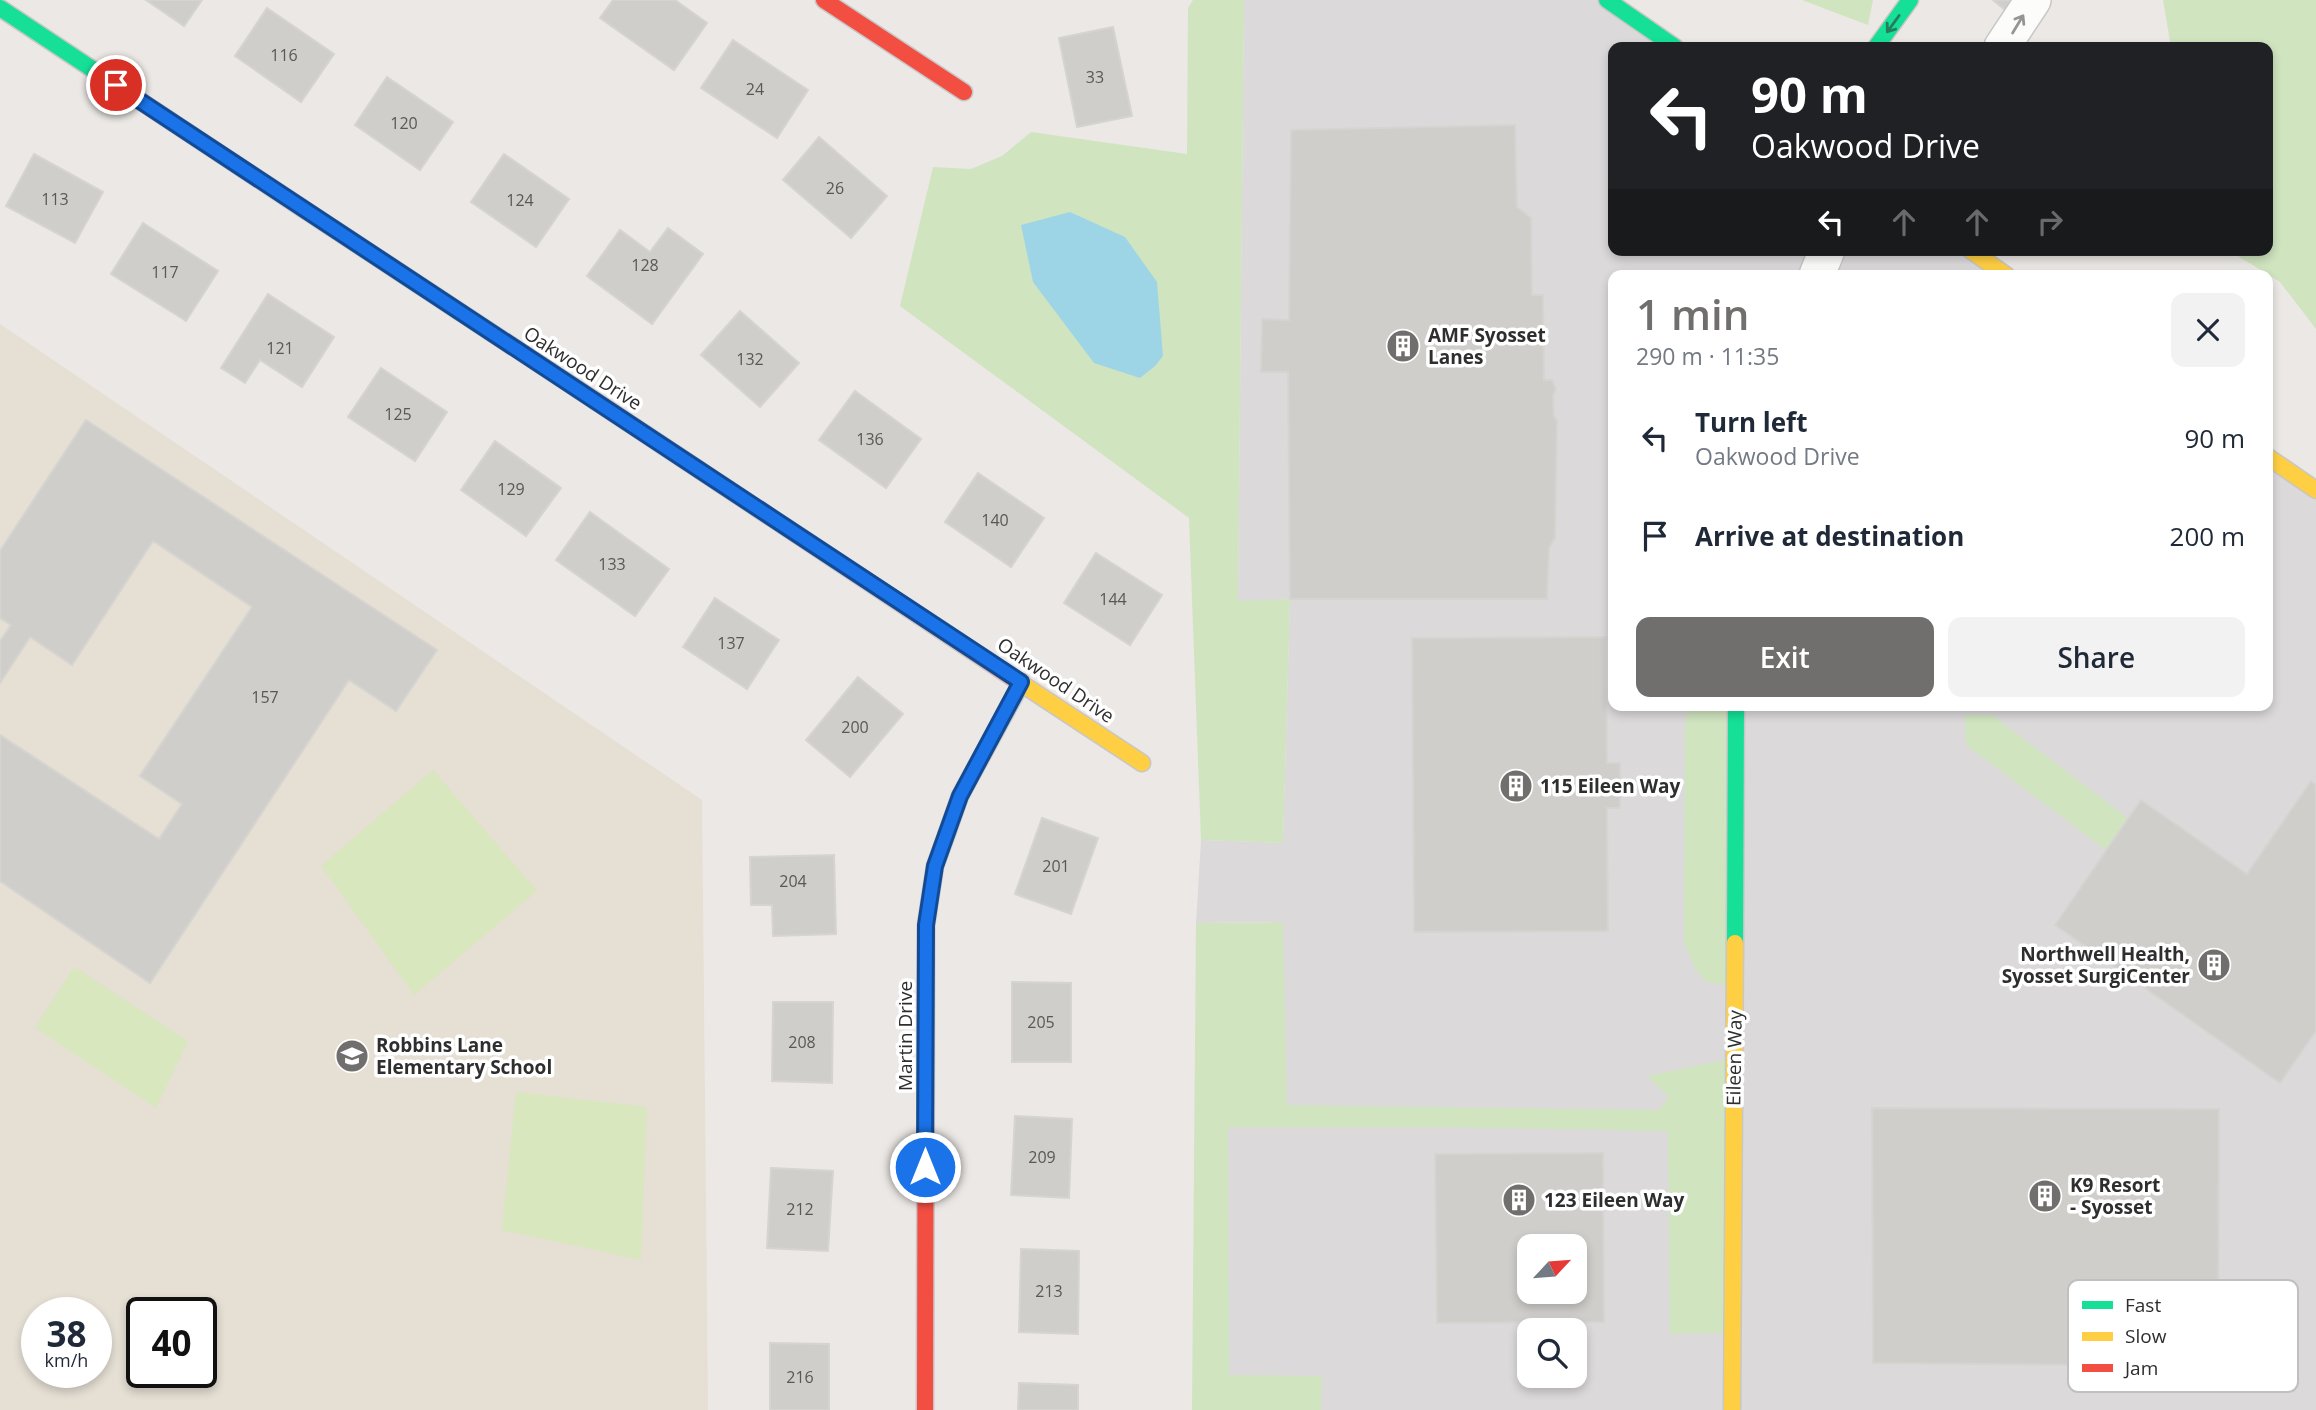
<!DOCTYPE html>
<meta charset="utf-8">
<style>
:root{--surface:#fff;--page:#f2f2f3;--text:#1f2937;--muted:#747a83;--accent:#706f6e}
body{margin:0;font-family:"Open Sans",sans-serif;background:var(--page);color:var(--text);height:100vh;display:flex;flex-direction:column;font-size:26px;white-space:nowrap}
*{box-sizing:border-box;margin:0}
p{font-size:23px;color:var(--muted)}
.icon{flex:none;width:38px;height:38px;fill:none;stroke:currentColor;stroke-width:2;stroke-linecap:round;stroke-linejoin:round}
.map{position:relative;flex:1;overflow:hidden}
.drawer{position:absolute;left:1608px;top:270px;width:665px;height:441px;display:flex;flex-direction:column;background:var(--surface);border-radius:14px;box-shadow:0 4px 10px #0003}
.drawer>*{flex:none}
.guide{position:absolute;left:1608px;top:42px;width:665px;height:214px;border-radius:14px;box-shadow:0 4px 10px #0003;background:#202124;color:#fff;overflow:hidden}
.needle{width:46px;rotate:64deg}
.controls{position:absolute;left:1517px;top:1234px;display:grid;gap:14px}
.controls a{display:grid;place-items:center;width:70px;height:70px;border-radius:14px;background:var(--surface);box-shadow:0 4px 10px #0003;font-size:35px}
.speed{position:absolute;left:21px;top:1297px;display:flex;gap:14px;font-size:35px;font-weight:700;text-align:center}
.speed>*{display:grid;place-content:center;width:91px;height:91px;border-radius:50%;background:var(--surface);box-shadow:0 4px 10px #0003;line-height:1}
.speed small{font-size:18px;font-weight:400}
.speed .limit{border:4px solid #111;border-radius:10px;background:#fff;color:#111}
.pin{position:absolute;display:grid;place-items:center;width:60px;height:60px;color:#fff;margin:-30px;border:4px solid #fff;border-radius:50%;box-shadow:0 2px 7px #0007}
.me{position:absolute;width:77px;margin:-38px;rotate:0deg;stroke-linejoin:round;filter:drop-shadow(0 0 5px #0008)}
.turn{display:flex;align-items:center;gap:24px;height:147px;padding:0 28px;font-size:32px}
.turn .icon{width:91px;height:91px;stroke-width:2.5}
.turn b{display:block;font-size:49px;line-height:60px}
.lanes{display:flex;align-items:center;height:66px;padding:0 28px;background:#0003;justify-content:center;gap:35px;direction:ltr}
.lanes .off{opacity:.35}
.round{display:grid;place-items:center;flex:none;width:74px;height:74px;border-radius:14px;background:var(--page)}
.summary{display:flex;align-items:center;justify-content:space-between;height:119px;padding:0 28px}
h1{font-size:42px;font-weight:600;line-height:52px;color:var(--accent)}
.button{display:flex;gap:14px;margin-top:auto;padding:14px 28px}
.button a{flex:1;height:80px;border-radius:14px;background:var(--accent);color:#fff;font-size:28px;font-weight:600;line-height:80px;text-align:center}
.button a+a{background:var(--page);color:var(--text)}
ul{padding:0;list-style:none}
li{display:flex;align-items:center;gap:21px;height:98px;padding:0 28px}
li div{flex:1}
li b{display:block;font-size:26px}
li em{font-style:normal}
.map>svg:first-child{display:block}
</style>
<div class="map">
<svg width="2316" height="1410" viewBox="0 0 2316 1410">
<rect width="100%" height="100%" fill="#ebe8e5"/>
<path fill="#dcd9db" fill-rule="evenodd" d="M1244,0H1597L1667,47H1614V250H1965L2001,275H1614V705H2268V460L2316,494V1410H1321V1376H1228L1227,1127H1285L1282,922L1196,923L1201,840L1283,843L1290,599L1238,602ZM1530,1246H1575V1292H1530ZM1530,1330H1575V1376H1530Z"/>
<path fill="#e5dfd4" fill-rule="evenodd" d="M0,324L702,800L708,1410H0ZM37,1312H96V1372H37ZM142,1312H201V1372H142Z"/>
<g fill="#d0e4c0">
<polygon points="1193,0 1244,0 1238,601 1290,599 1283,843 1201,840 1189,518 900,306 933,167 971,169 1002,156 1031,132 1187,154 1188,8"/>
<polygon points="1802,0 1873,0 1868,25"/>
<polygon points="2163,0 2316,0 2316,329 2280,282 2228,250 2268,250 2268,47 2171,47"/>
<polygon points="1688,705 1736,705 1734,987 1706,982 1695,968 1684,943 1685,733"/>
<polygon points="1965,715 1992,715 2128,818 2106,850 1966,745"/>
<polygon points="1283,922 1287,1105 1659,1110 1669,1097 1647,1076 1734,1058 1732,1333 1670,1334 1668,1131 1435,1127 1228,1127 1229,1375 1322,1376 1321,1410 1192,1410 1196,923"/>
</g>
<g fill="#d8e7be">
<polygon points="433,770 537,891 414,995 321,866"/>
<polygon points="74,967 188,1041 156,1108 35,1028"/>
<polygon points="516,1092 647,1107 641,1260 502,1230"/>
</g>
<polygon fill="#9ed5e6" points="1070,212 1125,237 1157,282 1163,356 1155,366 1140,378 1094,363 1033,282 1021,225"/>
<g fill="#d0cecb" stroke="#d6d4d1" stroke-width="2" fill-rule="evenodd">
<polygon points="146,0 202,0 184,26"/>
<polygon points="613,0 675,0 707,23 674,70 600,18"/>
<polygon points="1993,0 2022,0 2010,14"/>
<polygon points="267,8 334,54 301,102 235,56"/>
<polygon points="1113,27 1132,116 1077,127 1059,38"/>
<polygon points="733,40 808,90 777,138 701,88"/>
<polygon points="387,77 453,122 420,170 355,125"/>
<polygon points="1515,125 1517,207 1531,218 1532,295 1543,295 1544,380 1552,380 1556,389 1553,396 1554,416 1557,421 1555,538 1549,548 1547,599 1290,599 1288,372 1261,372 1262,319 1289,320 1291,130"/>
<polygon points="819,137 887,196 851,238 783,180"/>
<polygon points="34,154 103,192 75,243 6,206"/>
<polygon points="504,154 569,199 536,247 471,202"/>
<polygon points="143,223 218,271 186,321 111,274"/>
<polygon points="668,228 703,254 652,324 587,276 620,230 650,252"/>
<polygon points="268,294 334,337 302,387 260,360 245,383 221,368"/>
<polygon points="740,311 799,363 760,407 701,355"/>
<polygon points="381,368 447,412 415,461 348,417"/>
<polygon points="855,391 921,439 886,488 819,440"/>
<polygon points="86,420 437,650 396,711 349,680 150,983 0,881 0,735 159,839 182,804 140,776 252,607 153,541 72,665 30,637 0,683 0,641 11,625 0,618 0,551"/>
<polygon points="495,441 561,488 526,536 461,490"/>
<polygon points="978,473 1044,518 1011,567 945,522"/>
<polygon points="590,512 669,569 635,616 556,560"/>
<polygon points="1096,553 1162,595 1130,645 1064,603"/>
<polygon points="715,598 779,640 747,689 683,647"/>
<polygon points="1606,637 1607,763 1620,763 1620,808 1607,808 1608,931 1414,932 1412,638"/>
<polygon points="858,677 903,714 850,777 806,740"/>
<polygon points="2311,781 2316,785 2316,1031 2280,1083 2055,925 2141,800 2247,874"/>
<polygon points="1042,818 1098,838 1071,914 1015,894"/>
<polygon points="834,855 836,934 773,936 772,905 751,905 750,857"/>
<polygon points="1012,982 1071,983 1071,1062 1012,1062"/>
<polygon points="773,1002 833,1002 832,1083 772,1081"/>
<polygon points="1872,1108 2219,1109 2218,1366 1873,1363"/>
<polygon points="1015,1116 1072,1119 1069,1198 1011,1195"/>
<path d="M1603,1153L1604,1322L1437,1323L1435,1154ZM1530,1246H1575V1292H1530Z"/>
<polygon points="771,1168 833,1171 828,1251 767,1248"/>
<polygon points="1021,1249 1079,1251 1078,1334 1019,1332"/>
<polygon points="770,1343 829,1344 829,1410 770,1410"/>
<polygon points="1019,1383 1078,1385 1078,1410 1018,1410"/>
</g>
<g fill="none" stroke-linecap="round" stroke-linejoin="round">
<defs>
<g id="street">
<polyline points="2002,47 2033,0"/>
<polyline points="1817,275 1827,250"/>
</g>
<g id="fast">
<polyline points="1607,0 1675,47"/>
<polyline points="0,8 302,208"/>
<polyline points="1876,47 1910,0"/>
<polyline points="1735,943 1736,705"/>
</g>
<g id="slow">
<polyline points="302,208 594,400"/>
<polyline points="1970,250 2006,275"/>
<polyline points="2268,457 2316,490"/>
<polyline points="1016,680 1142,763"/>
<polyline points="947,833 960,796 1022,682"/>
<polyline points="1732,1410 1735,943"/>
</g>
<g id="jam">
<polyline points="824,0 964,92"/>
<polyline points="594,400 1016,680"/>
<polyline points="925,1410 926,925 935,866 947,833"/>
</g>
</defs>
<use href="#street" stroke="#c8c6c7" stroke-width="38"/>
<use href="#fast" stroke="#c8c6c7" stroke-width="19"/>
<use href="#slow" stroke="#c8c6c7" stroke-width="19"/>
<use href="#jam" stroke="#c8c6c7" stroke-width="19"/>
<use href="#street" stroke="#fcfcfb" stroke-width="35"/>
<use href="#fast" stroke="#16e098" stroke-width="16"/>
<use href="#slow" stroke="#ffcf43" stroke-width="16"/>
<use href="#jam" stroke="#f24e42" stroke-width="16"/>
</g>
<defs><path id="oneway-shaft" d="M-6 0H5M1.5-3L5.5 0L1.5 3" fill="none" stroke-width="1.6" stroke-linecap="round" stroke-linejoin="round" transform="scale(1.75)"/></defs>
<use stroke="#237e5e" href="#oneway-shaft" transform="translate(1893 24) rotate(126)"/>
<use stroke="#959594" href="#oneway-shaft" transform="translate(2018 24) rotate(-59)"/>
<g fill="none" stroke-linecap="round" stroke-linejoin="round">
<defs>
<polyline id="route" points="116,85 1021,682 960,796 935,866 926,925 925,1167"/>
</defs>
<use href="#route" stroke="#114b97" stroke-width="18"/>
<use href="#route" stroke="#1a73e8" stroke-width="12"/>
</g>
<defs>
<symbol id="building-disc" viewBox="-11 -11 22 22"><circle r="9.5" fill="#706f6e" stroke="#fff"/><path d="M-4-6H4V6H1V3H-1V6H-4ZM-2.5-4.3h1.7v1.8h-1.7ZM.8-4.3h1.7v1.8H.8ZM-2.5-1h1.7V.8h-1.7ZM.8-1h1.7V.8H.8Z" fill="#fff"/></symbol>
<symbol id="school-disc" viewBox="-11 -11 22 22"><circle r="9.5" fill="#706f6e" stroke="#fff"/><path d="M0-5L7-2L0 1L-7-2ZM-4 1L0 2.5L4 1V4Q0 6-4 4Z" fill="#fff"/></symbol>
</defs>
<g fill-rule="evenodd">
<use href="#building-disc" x="1384" y="327" width="38" height="38"/>
<use href="#building-disc" x="1497" y="767" width="38" height="38"/>
<use href="#building-disc" x="2195" y="946" width="38" height="38"/>
<use href="#school-disc" x="333" y="1037" width="38" height="38"/>
<use href="#building-disc" x="2026" y="1177" width="38" height="38"/>
<use href="#building-disc" x="1500" y="1181" width="38" height="38"/>
</g>
<g text-anchor="middle" stroke-width="7" stroke-linejoin="round" paint-order="stroke">
<g font-size="16" fill="#585857">
<text x="284" y="61">116</text>
<text x="1095" y="83">33</text>
<text x="755" y="95">24</text>
<text x="404" y="129">120</text>
<text x="835" y="194">26</text>
<text x="55" y="205">113</text>
<text x="520" y="206">124</text>
<text x="645" y="271">128</text>
<text x="165" y="278">117</text>
<text x="280" y="354">121</text>
<text x="750" y="365">132</text>
<text x="398" y="420">125</text>
<text x="870" y="445">136</text>
<text x="511" y="495">129</text>
<text x="995" y="526">140</text>
<text x="612" y="570">133</text>
<text x="1113" y="605">144</text>
<text x="731" y="649">137</text>
<text x="265" y="703">157</text>
<text x="855" y="733">200</text>
<text x="1056" y="872">201</text>
<text x="793" y="887">204</text>
<text x="1041" y="1028">205</text>
<text x="802" y="1048">208</text>
<text x="1042" y="1163">209</text>
<text x="800" y="1215">212</text>
<text x="1049" y="1297">213</text>
<text x="800" y="1383">216</text>
</g>
<g font-size="19" font-weight="bold" fill="#2e2e2e" stroke="#fff" text-anchor="start">
<text x="1428" y="342">AMF Syosset<tspan x="1428" dy="22">Lanes</tspan></text>
<text x="1540" y="793">115 Eileen Way</text>
<text x="2190" y="961" text-anchor="end">Northwell Health,<tspan x="2190" dy="22">Syosset SurgiCenter</tspan></text>
<text x="376" y="1052">Robbins Lane<tspan x="376" dy="22">Elementary School</tspan></text>
<text x="2070" y="1192">K9 Resort<tspan x="2070" dy="22">- Syosset</tspan></text>
<text x="1544" y="1207">123 Eileen Way</text>
</g>
<g font-size="19" fill="#2e2e2e" stroke="#fff">
<text transform="translate(583 368) rotate(33)" y="7">Oakwood Drive</text>
<text transform="translate(1056 680) rotate(34)" y="7">Oakwood Drive</text>
<text transform="translate(905 1036) rotate(-90)" y="7">Martin Drive</text>
<text transform="translate(1734 1058) rotate(-89)" y="7">Eileen Way</text>
</g>
</g>
<rect x="2068" y="1280" width="230" height="112" rx="10" fill="#fff" stroke="#c0c0c0" stroke-width="2"/>
<rect x="2082" y="1301" width="31" height="8" fill="#16e098"/>
<rect x="2082" y="1332" width="31" height="9" fill="#ffcf43"/>
<rect x="2082" y="1364" width="31" height="8" fill="#f24e42"/>
<g font-size="19" fill="#2e2e2e">
<text x="2125" y="1312">Fast</text>
<text x="2125" y="1343">Slow</text>
<text x="2125" y="1375">Jam</text>
</g>
</svg>
<div class="controls">
<a><svg class="needle" viewBox="-14 -14 28 28"><path d="M0-13l5 13h-10z" fill="#e53935"/><path d="M0 13l5-13h-10z" fill="#747a83"/></svg></a>
<a><svg class="icon" aria-label="search" viewBox="0 0 24 24"><circle cx="10" cy="10" r="6"/><path d="M15 15l6 6"/></svg></a>
</div>
<div class="speed"><div>38<small>km/h</small></div><div class="limit">40</div></div>
<div class="pin" style="left:116px;top:85px;background:#d93025"><svg class="icon" aria-label="arrive" viewBox="0 0 24 24"><path d="M6 21V4h12l-3 4 3 4H6"/></svg></div>
<svg class="me" style="left:925px;top:1167px" viewBox="-20 -20 40 40"><circle r="17" fill="#1a73e8" stroke="#fff" stroke-width="3"/><path d="M0-11L8 9 0 5-8 9z" fill="#fff"/></svg>
<div class="guide">
<div class="turn"><svg class="icon" aria-label="left" viewBox="0 0 24 24"><path d="M17 20v-9H6M10 6l-5 5 5 5"/></svg><div><b>90 m</b>Oakwood Drive</div></div>
<div class="lanes"><svg class="icon" aria-label="left" viewBox="0 0 24 24"><path d="M17 20v-9H6M10 6l-5 5 5 5"/></svg><svg class="icon off" aria-label="ahead" viewBox="0 0 24 24"><path d="M12 20V5M6 11l6-6 6 6"/></svg><svg class="icon off" aria-label="ahead" viewBox="0 0 24 24"><path d="M12 20V5M6 11l6-6 6 6"/></svg><svg class="icon off" aria-label="right" viewBox="0 0 24 24"><path d="M7 20v-9h11M14 6l5 5-5 5"/></svg></div>
</div>
<section class="drawer">
<div class="summary"><div><h1>1 min</h1><p>290 m · 11:35</p></div><a class="round"><svg class="icon" aria-label="close" viewBox="0 0 24 24"><path d="M6 6l12 12M18 6L6 18"/></svg></a></div>
<ul>
<li><svg class="icon" aria-label="left" viewBox="0 0 24 24"><path d="M17 20v-9H6M10 6l-5 5 5 5"/></svg><div><b>Turn left</b><p>Oakwood Drive</p></div><em>90 m</em></li>
<li><svg class="icon" aria-label="arrive" viewBox="0 0 24 24"><path d="M6 21V4h12l-3 4 3 4H6"/></svg><div><b>Arrive at destination</b></div><em>200 m</em></li>
</ul>
<div class="button"><a>Exit</a><a>Share</a></div>
</section>
</div>
